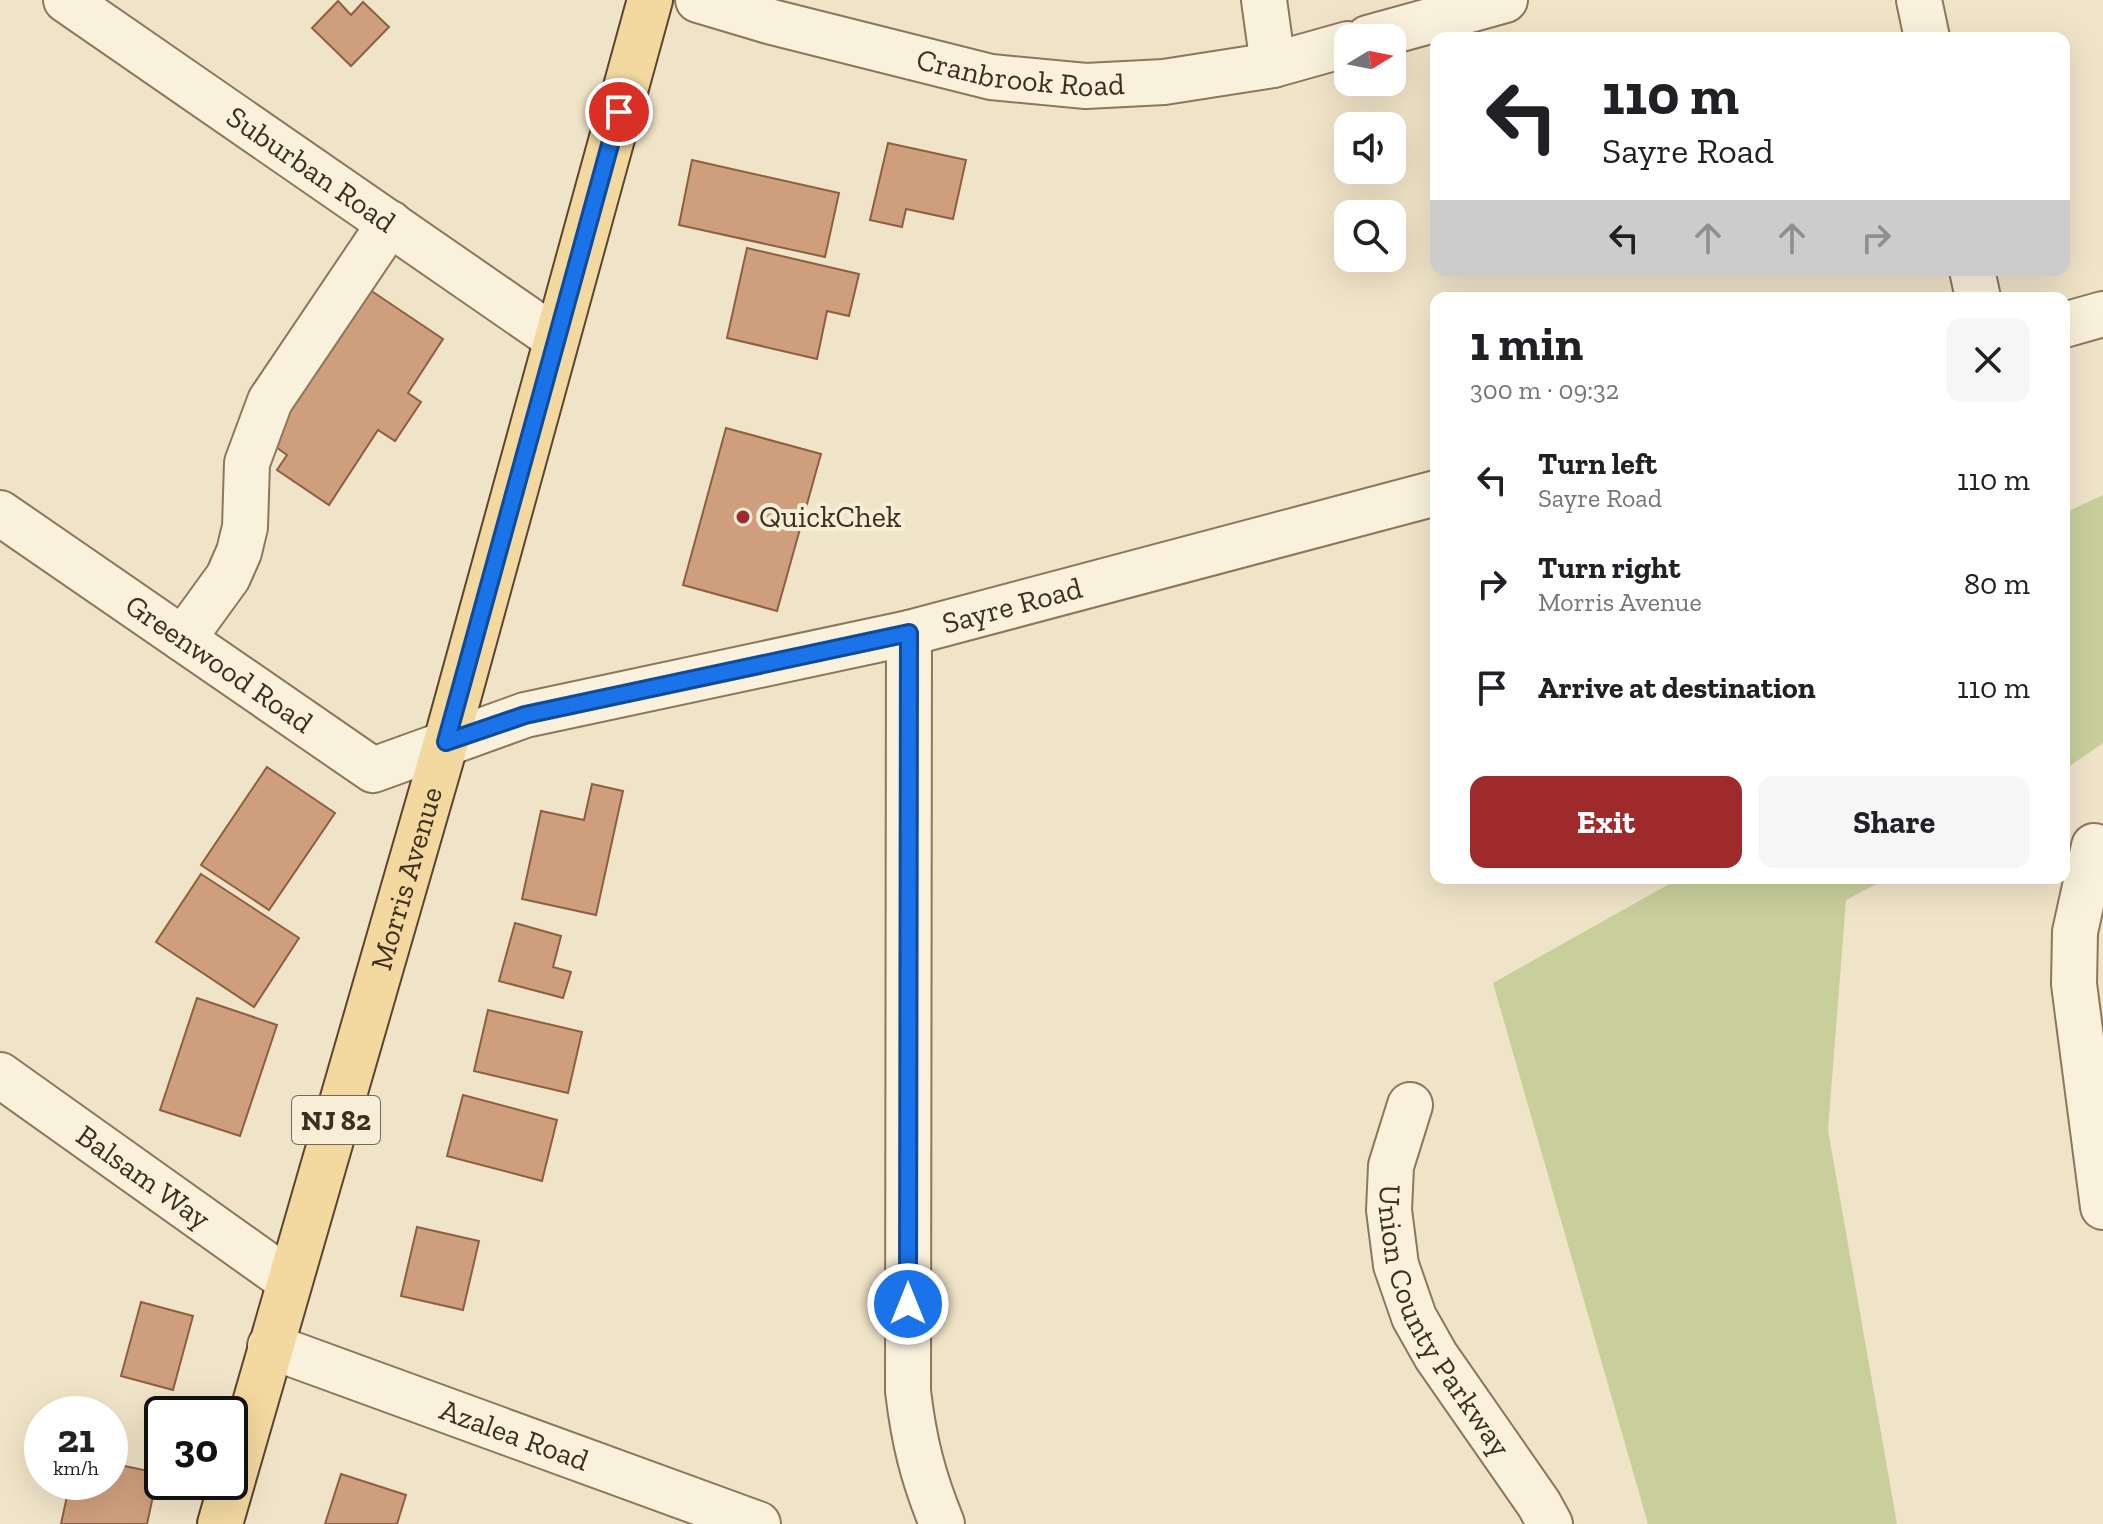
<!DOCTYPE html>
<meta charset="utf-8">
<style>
:root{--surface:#fff;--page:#f6f6f6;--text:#202124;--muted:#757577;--accent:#9e2a2b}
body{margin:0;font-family:"Zilla Slab",serif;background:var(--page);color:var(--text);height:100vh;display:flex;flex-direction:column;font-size:30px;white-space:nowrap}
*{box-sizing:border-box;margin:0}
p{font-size:26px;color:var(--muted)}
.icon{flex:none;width:44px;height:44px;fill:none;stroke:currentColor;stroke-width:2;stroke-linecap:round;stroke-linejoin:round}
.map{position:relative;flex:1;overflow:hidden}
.side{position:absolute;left:1430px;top:292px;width:640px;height:592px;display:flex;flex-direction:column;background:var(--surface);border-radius:16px;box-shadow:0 8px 32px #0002}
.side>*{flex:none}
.guide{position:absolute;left:1430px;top:32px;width:640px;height:244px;border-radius:16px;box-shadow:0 8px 32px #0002;background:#fff;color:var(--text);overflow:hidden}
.needle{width:52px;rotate:80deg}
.controls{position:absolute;left:1334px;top:24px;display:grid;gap:16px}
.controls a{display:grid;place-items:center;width:72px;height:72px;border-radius:16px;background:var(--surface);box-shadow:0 8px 32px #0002;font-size:40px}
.speed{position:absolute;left:24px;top:1396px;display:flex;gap:16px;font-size:40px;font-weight:700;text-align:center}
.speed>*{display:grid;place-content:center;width:104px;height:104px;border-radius:50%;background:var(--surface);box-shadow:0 8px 32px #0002;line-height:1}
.speed small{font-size:20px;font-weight:400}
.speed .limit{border:4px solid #111;border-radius:12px;background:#fff;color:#111}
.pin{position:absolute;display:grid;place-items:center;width:68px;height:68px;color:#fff;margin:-34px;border:4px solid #fff;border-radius:50%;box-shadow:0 2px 8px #0007}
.me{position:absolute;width:88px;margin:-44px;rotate:0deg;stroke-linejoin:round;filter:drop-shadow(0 0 6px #0008)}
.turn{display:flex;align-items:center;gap:28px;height:168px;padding:0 40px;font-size:36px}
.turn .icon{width:104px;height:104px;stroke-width:2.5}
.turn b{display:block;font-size:56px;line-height:68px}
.lanes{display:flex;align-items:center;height:76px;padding:0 40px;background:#0003;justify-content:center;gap:40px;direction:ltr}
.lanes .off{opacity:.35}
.round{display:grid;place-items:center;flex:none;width:84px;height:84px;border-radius:16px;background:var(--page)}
.overview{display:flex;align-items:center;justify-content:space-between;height:136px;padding:0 40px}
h1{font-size:48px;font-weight:700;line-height:60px}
.action{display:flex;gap:16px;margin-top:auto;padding:16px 40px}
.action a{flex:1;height:92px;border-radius:16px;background:var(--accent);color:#fff;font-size:32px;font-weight:700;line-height:92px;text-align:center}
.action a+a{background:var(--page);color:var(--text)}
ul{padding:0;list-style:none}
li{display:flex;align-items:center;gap:24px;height:104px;padding:0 40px}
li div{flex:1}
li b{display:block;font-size:30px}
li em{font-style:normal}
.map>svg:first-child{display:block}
</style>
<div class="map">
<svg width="2103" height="1524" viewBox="0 0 2103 1524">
<rect width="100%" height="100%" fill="#f0e4c8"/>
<g fill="#c9cf9b">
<polygon points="2103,495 2103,743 2064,770 2064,513"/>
<polygon points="1680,878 1888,878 1846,900 1828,1130 1897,1524 1648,1524 1493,983"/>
</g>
<g fill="#cf9f7d" stroke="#8d5f41" stroke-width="2">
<polygon points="338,1 351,15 363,2 389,27 351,66 312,28"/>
<polygon points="888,143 966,160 953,219 906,209 902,227 870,220"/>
<polygon points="692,160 839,193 825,257 679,225"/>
<polygon points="747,248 859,274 849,316 827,311 817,359 727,338"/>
<polygon points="370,290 443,339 408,393 421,402 395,441 378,430 329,505 277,470 287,455 269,442"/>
<polygon points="726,428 821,454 777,611 683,585"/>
<polygon points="267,767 335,813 269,910 201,865"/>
<polygon points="592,784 623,791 596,915 522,899 541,811 584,820"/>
<polygon points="201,874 299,938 254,1007 156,942"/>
<polygon points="515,923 561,936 553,967 571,972 563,998 499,981"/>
<polygon points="197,998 277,1025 240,1136 160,1110"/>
<polygon points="488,1010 582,1032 568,1093 474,1071"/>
<polygon points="463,1095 557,1120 542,1181 447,1156"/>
<polygon points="417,1227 479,1241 463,1310 401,1296"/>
<polygon points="141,1302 193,1316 173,1390 121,1376"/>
<polygon points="110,1463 158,1473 147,1524 61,1524 70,1482 110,1482"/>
<polygon points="341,1474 406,1495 397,1524 325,1524"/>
</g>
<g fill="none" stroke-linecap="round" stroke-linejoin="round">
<defs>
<g id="minor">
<path id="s1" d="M66,0L555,338"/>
<path id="s2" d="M698,0L772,22L991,77L1086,86L1164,82L1273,65L1348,44"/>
<polyline points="1264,0 1273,65"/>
<polyline points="1919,0 1927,38"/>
<polyline points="1368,38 1505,0"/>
<polyline points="1972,270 1978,298"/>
<polyline points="2064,325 2103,314"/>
<path id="s3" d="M0,513L373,770L525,715L909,633L1436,493"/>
<path d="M909,633L908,1391C914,1442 923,1477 942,1524"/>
<polyline points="183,639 228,577 239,552 245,527 247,463 270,401 390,223"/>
<polyline points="2094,846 2075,932 2074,984 2103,1207"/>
<path id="s4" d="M0,1075L288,1280"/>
<path id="s5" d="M1410,1105L1391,1166L1389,1210L1396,1265L1414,1317L1436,1356L1539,1504L1550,1524"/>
<path id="s6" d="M270,1346L758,1524"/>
</g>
<g id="major">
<path id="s7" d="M220,1524L446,742L650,0"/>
</g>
</defs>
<use href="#minor" stroke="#8d765c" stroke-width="48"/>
<use href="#major" stroke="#5b4430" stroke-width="48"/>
<use href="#minor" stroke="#faf1dc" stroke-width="44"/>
<use href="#major" stroke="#f3d9a0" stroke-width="44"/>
</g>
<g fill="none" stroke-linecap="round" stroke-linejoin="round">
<defs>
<polyline id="route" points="619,112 446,742 525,715 909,633 908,1304"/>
</defs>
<use href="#route" stroke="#114b97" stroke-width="20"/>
<use href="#route" stroke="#1a73e8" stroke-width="14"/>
</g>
<circle fill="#9e2a2b" stroke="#f7eed8" stroke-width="3" cx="743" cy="517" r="8"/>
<g text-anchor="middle" stroke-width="8" stroke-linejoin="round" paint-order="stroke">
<rect fill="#f7eed8" stroke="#756857" stroke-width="2" x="292" y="1096" width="88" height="48" rx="6"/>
<g font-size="28" font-weight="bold" fill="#3d2e20">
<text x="336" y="1130">NJ 82</text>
</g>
<g font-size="30" fill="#3d2e20" stroke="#f7eed8">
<text dy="10" stroke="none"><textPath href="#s2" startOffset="332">Cranbrook Road</textPath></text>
<text dy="10" stroke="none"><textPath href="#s1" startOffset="298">Suburban Road</textPath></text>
<text dy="10" stroke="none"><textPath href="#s3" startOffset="1114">Sayre Road</textPath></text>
<text dy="10" stroke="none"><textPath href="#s3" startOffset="266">Greenwood Road</textPath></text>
<text dy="10" stroke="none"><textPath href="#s7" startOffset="672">Morris Avenue</textPath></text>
<text dy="10" stroke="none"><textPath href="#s4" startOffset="176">Balsam Way</textPath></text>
<text dy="10" stroke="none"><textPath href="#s5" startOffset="232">Union County Parkway</textPath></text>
<text dy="10" stroke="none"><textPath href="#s6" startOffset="260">Azalea Road</textPath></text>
</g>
<g font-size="30" fill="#3d2e20" stroke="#f7eed8" text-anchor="start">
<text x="759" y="527">QuickChek</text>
</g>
</g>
</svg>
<div class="controls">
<a><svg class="needle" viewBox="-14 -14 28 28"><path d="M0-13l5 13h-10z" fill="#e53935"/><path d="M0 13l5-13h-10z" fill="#757577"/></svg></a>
<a><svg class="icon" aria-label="sound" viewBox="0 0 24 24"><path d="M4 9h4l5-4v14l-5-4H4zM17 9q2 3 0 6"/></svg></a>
<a><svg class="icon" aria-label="search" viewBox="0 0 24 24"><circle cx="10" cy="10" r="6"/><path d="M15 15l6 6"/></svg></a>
</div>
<div class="speed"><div>21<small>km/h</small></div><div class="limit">30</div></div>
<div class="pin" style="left:619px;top:112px;background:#d93025"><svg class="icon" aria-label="arrive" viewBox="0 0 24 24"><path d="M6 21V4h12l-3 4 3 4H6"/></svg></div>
<svg class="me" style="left:908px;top:1304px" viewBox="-20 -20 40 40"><circle r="17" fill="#1a73e8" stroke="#fff" stroke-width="3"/><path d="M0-11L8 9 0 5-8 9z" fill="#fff"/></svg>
<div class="guide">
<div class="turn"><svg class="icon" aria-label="left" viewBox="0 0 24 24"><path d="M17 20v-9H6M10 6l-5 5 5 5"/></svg><div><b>110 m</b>Sayre Road</div></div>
<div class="lanes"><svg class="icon" aria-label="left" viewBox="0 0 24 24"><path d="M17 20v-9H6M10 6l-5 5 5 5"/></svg><svg class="icon off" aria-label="ahead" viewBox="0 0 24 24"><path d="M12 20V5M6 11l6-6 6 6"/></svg><svg class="icon off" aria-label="ahead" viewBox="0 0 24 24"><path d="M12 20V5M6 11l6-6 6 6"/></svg><svg class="icon off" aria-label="right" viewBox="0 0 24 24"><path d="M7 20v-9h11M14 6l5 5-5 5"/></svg></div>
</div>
<section class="side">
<div class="overview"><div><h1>1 min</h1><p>300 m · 09:32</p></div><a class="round"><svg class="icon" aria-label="close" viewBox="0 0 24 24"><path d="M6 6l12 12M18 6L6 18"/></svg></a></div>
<ul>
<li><svg class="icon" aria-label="left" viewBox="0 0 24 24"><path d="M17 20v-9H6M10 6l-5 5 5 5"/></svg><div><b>Turn left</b><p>Sayre Road</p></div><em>110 m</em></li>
<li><svg class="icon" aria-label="right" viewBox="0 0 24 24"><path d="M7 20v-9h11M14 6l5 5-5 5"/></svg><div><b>Turn right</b><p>Morris Avenue</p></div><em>80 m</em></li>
<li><svg class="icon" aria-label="arrive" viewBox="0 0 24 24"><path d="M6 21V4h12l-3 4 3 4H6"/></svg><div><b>Arrive at destination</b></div><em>110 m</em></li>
</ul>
<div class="action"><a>Exit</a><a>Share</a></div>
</section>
</div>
